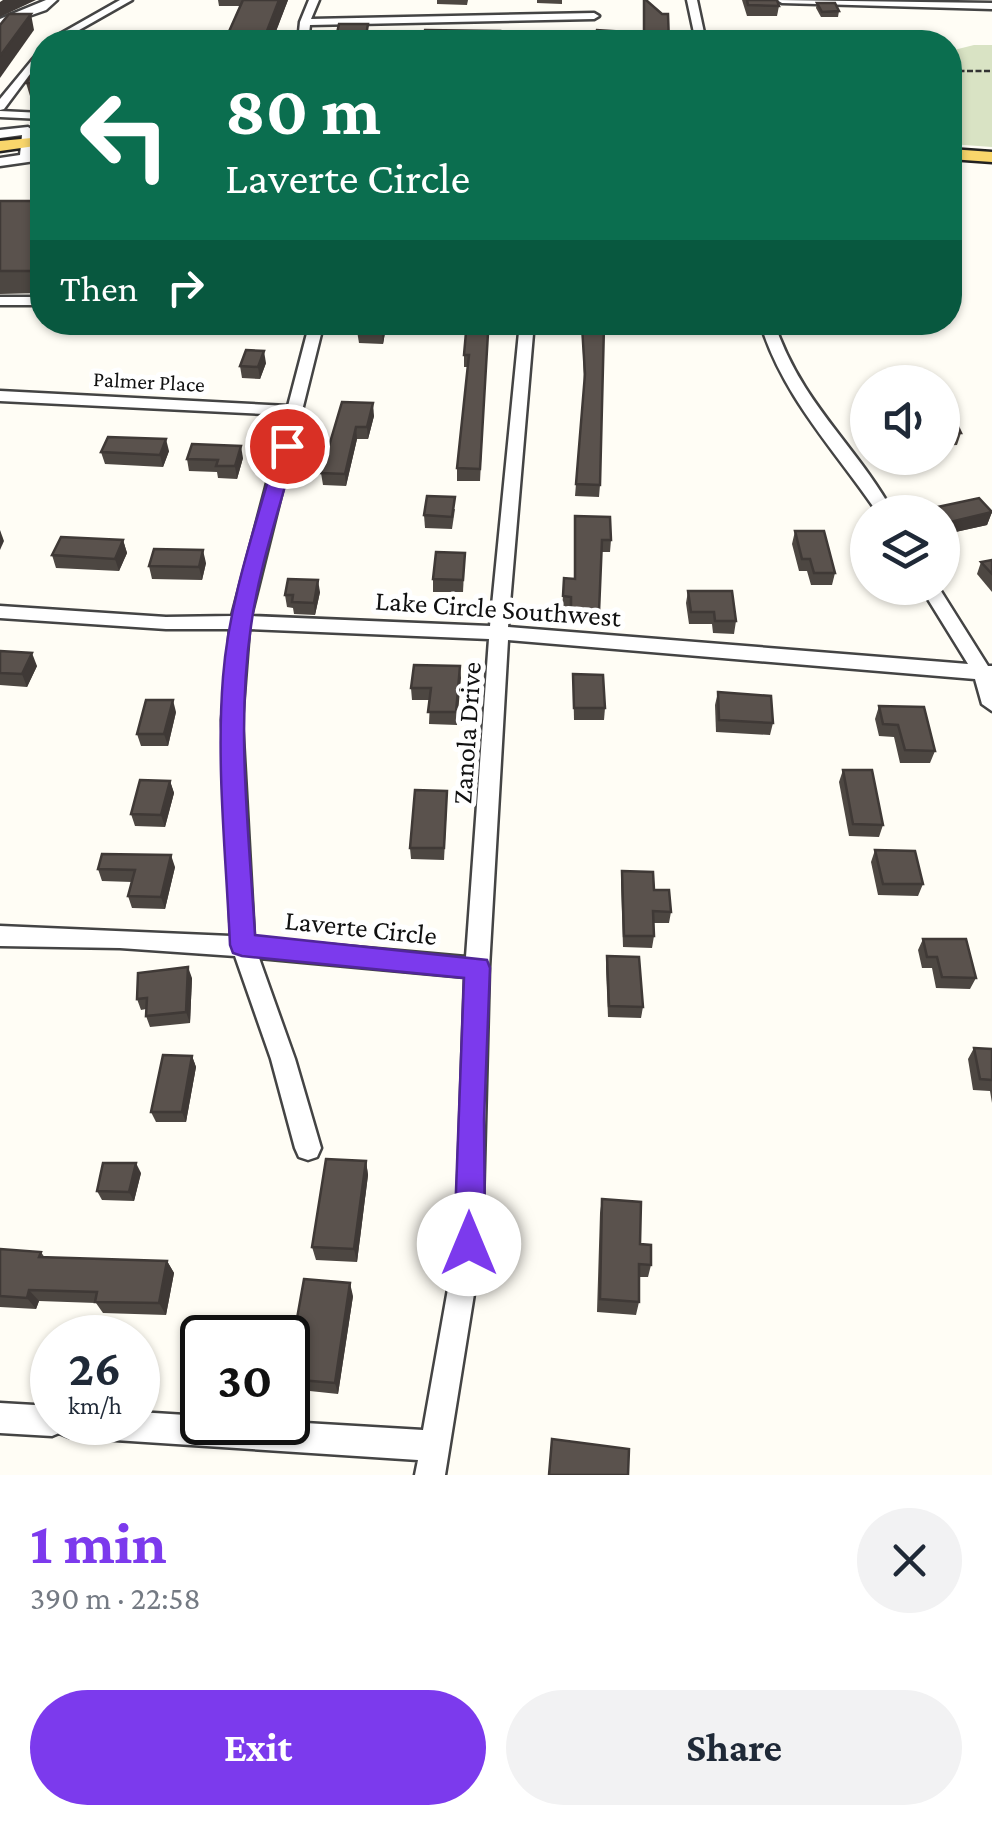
<!DOCTYPE html>
<meta charset="utf-8">
<style>
:root{--surface:#fff;--page:#f2f2f3;--text:#1f2937;--muted:#747a83;--accent:#7c3aed}
body{margin:0;font-family:"Crimson Pro",serif;background:var(--page);color:var(--text);height:100vh;display:flex;flex-direction:column;font-size:38px;white-space:nowrap}
*{box-sizing:border-box;margin:0}
p{font-size:32px;color:var(--muted)}
.icon{flex:none;width:55px;height:55px;fill:none;stroke:currentColor;stroke-width:2;stroke-linecap:round;stroke-linejoin:round}
.map{position:relative;height:1475px;overflow:hidden}
.details{display:flex;flex-direction:column;background:var(--surface);flex:1}
.details>*{flex:none}
.banner{position:absolute;left:30px;top:30px;width:932px;height:305px;border-radius:40px;box-shadow:0 2px 8px #0004;background:#0b6e4f;color:#fff;overflow:hidden}
.tools{position:absolute;left:850px;top:365px;display:grid;gap:20px}
.tools a{display:grid;place-items:center;width:110px;height:110px;border-radius:50%;background:var(--surface);box-shadow:0 2px 8px #0004;font-size:50px}
.speed{position:absolute;left:30px;top:1315px;display:flex;gap:20px;font-size:50px;font-weight:700;text-align:center}
.speed>*{display:grid;place-content:center;width:130px;height:130px;border-radius:50%;background:var(--surface);box-shadow:0 2px 8px #0004;line-height:1}
.speed small{font-size:25px;font-weight:400}
.speed .limit{border:5px solid #111;border-radius:15px;background:#fff;color:#111}
.pin{position:absolute;display:grid;place-items:center;width:85px;height:85px;color:#fff;margin:-42px;border:5px solid #fff;border-radius:50%;box-shadow:0 2px 10px #0007}
.me{position:absolute;width:110px;margin:-55px;rotate:0deg;stroke-linejoin:round;filter:drop-shadow(0 0 8px #0008)}
.turn{display:flex;align-items:center;gap:35px;height:210px;padding:0 30px;font-size:45px}
.turn .icon{width:130px;height:130px;stroke-width:2.5}
.turn b{display:block;font-size:70px;line-height:85px}
.then{display:flex;align-items:center;height:95px;padding:0 30px;background:#0003;gap:20px;font-size:38px}
.round{display:grid;place-items:center;flex:none;width:105px;height:105px;border-radius:52px;background:var(--page)}
.head{display:flex;align-items:center;justify-content:space-between;height:170px;padding:0 30px}
h1{font-size:60px;font-weight:700;line-height:75px;color:var(--accent)}
.action{display:flex;gap:20px;margin-top:auto;padding:20px 30px}
.action a{flex:1;height:115px;border-radius:60px;background:var(--accent);color:#fff;font-size:40px;font-weight:700;line-height:115px;text-align:center}
.action a+a{background:var(--page);color:var(--text)}
.map>svg:first-child{display:block}
</style>
<div class="map">
<svg width="992" height="1475" viewBox="0 0 992 1475">
<rect width="100%" height="100%" fill="#fffdf5"/>
<polygon fill="#d9e3c4" points="974,45 992,45 992,147 950,144 950,51"/>
<g fill="none" stroke-linecap="round" stroke-linejoin="round">
<defs>
<g id="minor">
<polygon points="46,0 57,0 46,10 0,26 0,19"/>
<polygon points="120,0 132,0 58,42 46,42"/>
<polygon points="309,0 319,0 311,19 594,13 599,16 594,19 310,25 308,42 298,42 300,22"/>
<polygon points="687,0 697,0 706,42 696,42"/>
<polygon points="777,0 992,3 992,9 782,3"/>
<polygon points="42,48 42,58 4,109 0,110 0,99"/>
<polygon points="0,111 42,113 42,119 0,117"/>
<polygon points="28,127 34,131 32,154 42,152 42,160 0,166 0,158 20,155 22,135 0,138 0,130"/>
<rect x="0" y="297" width="42" height="8"/>
<path d="M310,322H324L251,616L490,626L520,322H534L508,627L968,664L921,588H939L988,666H992V711L982,704L975,679L508,640L489,968L482,1244L445,1475H415L418,1460L69,1437L59,1433L52,1436L0,1433V1403L52,1406V1422H138V1412L202,1416V1422H288L423,1430L456,1244L465,977L259,958L295,1059L321,1148L317,1157L308,1160L299,1157L295,1148L271,1059L235,956L120,948L0,946V926L231,936L222,720L230,629H166L0,618V606L166,617L232,616L285,415L0,401V391L288,406ZM249,629L489,639L466,957L254,938L242,720Z"/>
<path d="M760,322H774C800,402 855,444 893,512H877C835,450 782,396 760,322Z"/>
</g>
<g id="major">
<polygon points="42,137 42,145 0,151 0,141"/>
<polygon points="950,149 992,152 992,162 950,159"/>
</g>
</defs>
<use href="#minor" stroke="#444" stroke-width="5"/>
<use href="#major" stroke="#222" stroke-width="5"/>
<polyline stroke="#333" stroke-width="2.5" stroke-dasharray="6 2.5" stroke-linecap="butt" points="950,71 992,71"/>
<use href="#minor" fill="#fff" fill-rule="evenodd"/>
<use href="#major" fill="#f9d66b" fill-rule="evenodd"/>
</g>
<g fill="#4d4742">
<polygon points="218,0 288,0 274,36 227,36 240,6 219,6"/>
<polygon points="437,0 468,0 467,5 437,4"/>
<polygon points="537,0 562,0 562,4 537,3"/>
<polygon points="742,0 777,0 779,6 777,16 747,16"/>
<polygon points="817,3 839,11 838,17 821,17 816,8"/>
<polygon points="42,61 42,97 30,96 26,83"/>
<polygon points="42,197 42,293 0,294 0,201 36,201"/>
<polygon points="359,322 387,322 383,344 359,343 357,331"/>
<polygon points="582,326 600,485 599,497 575,496 584,384"/>
<polygon points="488,333 480,481 457,481 457,468 468,367 464,367 464,355"/>
<polygon points="266,363 260,379 242,378 240,366"/>
<polygon points="342,402 374,416 368,439 357,439 346,486 323,485 321,473"/>
<polygon points="942,416 961,433 957,445 942,446"/>
<polygon points="169,451 163,467 105,464 101,452"/>
<polygon points="243,458 237,479 218,478 217,472 189,471 187,459"/>
<polygon points="933,508 992,512 987,525 942,535 942,512 932,512"/>
<polygon points="455,509 452,529 425,528 424,515"/>
<polygon points="574,528 611,540 610,552 602,552 598,624 570,622 571,609 562,608 563,596 574,579"/>
<polygon points="795,531 835,573 832,585 811,585 807,571 799,571 792,544"/>
<polygon points="123,540 127,553 119,571 56,568 52,555"/>
<polygon points="465,553 463,592 433,592 433,579"/>
<polygon points="992,560 992,592 977,574 981,562"/>
<polygon points="206,563 202,580 152,579 149,566"/>
<polygon points="688,591 736,621 734,634 713,633 712,624 689,624 686,603"/>
<polygon points="320,592 315,615 294,614 293,608 287,607 285,595"/>
<polygon points="0,651 37,666 27,687 0,685"/>
<polygon points="460,666 457,725 429,724 430,700 412,700 411,688"/>
<polygon points="573,674 605,708 604,720 574,720"/>
<polygon points="718,692 773,723 770,735 716,732 715,705"/>
<polygon points="879,706 935,751 930,763 900,763 894,737 879,736 875,719"/>
<polygon points="176,712 168,746 141,746 137,734"/>
<polygon points="843,770 883,825 879,837 849,836 839,782"/>
<polygon points="170,781 174,793 165,827 135,826 131,814"/>
<polygon points="447,803 444,860 411,859 410,848"/>
<polygon points="875,850 923,884 918,896 878,895 871,862"/>
<polygon points="175,867 165,909 132,908 128,896 132,882 102,881 98,869"/>
<polygon points="622,871 654,890 671,912 669,923 654,923 654,936 652,948 623,947 621,882"/>
<polygon points="923,939 976,978 970,989 936,988 932,968 922,968 918,950"/>
<polygon points="607,956 643,1007 641,1018 608,1017 606,967"/>
<polygon points="192,978 190,1023 150,1027 146,1016 146,1009 141,1010 137,999"/>
<polygon points="974,1048 992,1049 992,1103 990,1091 973,1090 968,1059"/>
<polygon points="192,1056 196,1067 186,1122 156,1122 151,1112"/>
<polygon points="366,1161 368,1175 357,1262 316,1260 312,1247"/>
<polygon points="141,1173 134,1201 102,1200 97,1191"/>
<polygon points="602,1199 640,1244 651,1265 648,1277 639,1277 639,1302 636,1315 597,1312 600,1213"/>
<polygon points="0,1249 41,1252 45,1258 167,1261 174,1273 166,1315 103,1313 96,1303 39,1301 36,1309 0,1307"/>
<polygon points="353,1296 338,1394 291,1389 288,1382 288,1369"/>
</g>
<g fill="#3f3936">
<polygon points="3,0 36,0 0,17 0,2"/>
<polygon points="279,0 288,0 272,42 265,36"/>
<polygon points="31,14 34,30 0,78 0,56"/>
<polygon points="384,322 387,322 383,344 382,332"/>
<polygon points="264,351 266,363 260,379 258,367"/>
<polygon points="373,403 374,416 368,439 367,427"/>
<polygon points="356,427 357,439 346,486 345,474"/>
<polygon points="166,439 169,451 163,467 160,455"/>
<polygon points="241,446 243,458 237,479 235,466"/>
<polygon points="992,512 987,525 942,535 946,523"/>
<polygon points="0,530 4,541 0,550"/>
<polygon points="123,540 127,553 119,571 115,559"/>
<polygon points="203,550 206,563 202,580 199,567"/>
<polygon points="318,580 320,592 315,615 314,603"/>
<polygon points="32,653 37,666 27,687 22,674"/>
<polygon points="460,666 461,678 457,725 456,712"/>
<polygon points="173,700 176,712 168,746 164,734"/>
<polygon points="170,781 174,793 165,827 161,815"/>
<polygon points="171,855 175,867 165,909 161,897"/>
<polygon points="188,967 192,978 190,1023 186,1012"/>
<polygon points="192,1056 196,1067 186,1122 182,1112"/>
<polygon points="366,1161 368,1175 357,1262 354,1249"/>
<polygon points="136,1163 141,1173 134,1201 129,1192"/>
<polygon points="167,1261 174,1273 166,1315 159,1303"/>
<polygon points="350,1283 353,1296 338,1394 335,1383"/>
<polygon points="29,1290 39,1301 36,1309 27,1298"/>
</g>
<g fill="#5a524d" stroke="#3f3936" stroke-width="2.5">
<polygon points="243,0 279,0 265,36 281,36 279,42 125,42 126,40 142,40 145,34 227,36"/>
<polygon points="644,0 646,0 662,14 668,14 669,42 595,42 597,30 644,33"/>
<polygon points="747,0 777,0 779,6 748,5"/>
<polygon points="817,3 835,3 839,11 822,12"/>
<polygon points="9,14 31,14 0,56 0,25"/>
<polygon points="339,24 368,24 365,42 335,42"/>
<polygon points="425,30 500,31 498,42 420,42"/>
<polygon points="60,37 86,38 83,42 56,42"/>
<polygon points="42,61 42,84 26,83"/>
<polygon points="40,197 42,197 42,271 0,271 0,201 36,201"/>
<polygon points="359,322 384,322 382,332 357,331"/>
<polygon points="582,326 604,326 600,485 576,484 585,374"/>
<polygon points="466,332 488,333 480,469 457,468 469,355 464,355"/>
<polygon points="246,350 264,351 258,367 240,366"/>
<polygon points="342,402 373,403 367,427 356,427 345,474 321,473"/>
<polygon points="942,416 953,416 961,433 942,433"/>
<polygon points="108,437 166,439 160,455 101,452"/>
<polygon points="192,444 241,446 235,466 216,466 218,460 187,459"/>
<polygon points="427,496 455,497 452,517 424,515"/>
<polygon points="979,498 992,512 946,523 942,518 942,512 938,512 933,508"/>
<polygon points="575,516 610,517 611,540 602,540 599,612 571,610 571,597 563,596 564,578 575,579"/>
<polygon points="795,531 824,531 835,573 814,573 810,559 802,559"/>
<polygon points="61,537 123,540 115,559 52,555"/>
<polygon points="154,549 203,550 199,567 149,566"/>
<polygon points="436,552 465,553 463,580 433,579"/>
<polygon points="992,560 992,574 981,562"/>
<polygon points="288,579 318,580 314,603 292,602 293,595 285,595"/>
<polygon points="688,591 732,591 736,621 715,621 714,612 691,612"/>
<polygon points="0,651 32,653 22,674 0,673"/>
<polygon points="414,665 460,666 456,712 428,712 431,688 411,688"/>
<polygon points="573,674 603,675 605,708 574,708"/>
<polygon points="718,692 771,696 773,723 719,720"/>
<polygon points="146,700 173,700 164,734 137,734"/>
<polygon points="879,706 924,707 935,751 905,750 898,725 883,724"/>
<polygon points="843,770 872,770 883,825 853,824"/>
<polygon points="140,780 170,781 161,815 131,814"/>
<polygon points="415,790 447,791 444,848 410,848"/>
<polygon points="875,850 915,851 923,884 883,884"/>
<polygon points="102,854 171,855 161,897 128,896 135,870 98,869"/>
<polygon points="622,871 653,872 654,890 669,890 671,912 653,911 654,936 624,936"/>
<polygon points="923,939 966,939 976,978 942,977 937,957 927,957"/>
<polygon points="607,956 639,957 643,1007 609,1006"/>
<polygon points="188,967 186,1012 146,1016 147,998 137,999 138,973"/>
<polygon points="974,1048 992,1049 992,1080 980,1079"/>
<polygon points="163,1055 192,1056 182,1112 151,1112"/>
<polygon points="326,1159 366,1161 354,1249 312,1247"/>
<polygon points="103,1163 136,1163 129,1192 97,1191"/>
<polygon points="602,1199 641,1202 640,1244 651,1245 651,1265 639,1264 639,1302 600,1299"/>
<polygon points="0,1249 41,1252 39,1257 167,1261 159,1303 95,1302 97,1292 29,1290 27,1298 0,1296"/>
<polygon points="304,1279 350,1283 335,1383 288,1379 288,1369"/>
<polygon points="552,1439 629,1449 628,1475 549,1475"/>
</g>
<path fill="#7c3aed" stroke="#51269a" stroke-width="2.5" d="M287,441L296,446C281,505 259,566 251,626C236,728 249,833 255,935L487,960L490,968L484,1120L485,1244L480,1254L469,1259L458,1254L454,1244L464,978L242,956L233,953L230,945C226,856 216,765 223,677C229,599 257,522 278,446Z"/>
<g text-anchor="middle" stroke-width="10" stroke-linejoin="round" paint-order="stroke">
<g font-size="22" fill="#111" stroke="#fff">
<text transform="translate(149 381) rotate(3)" y="8">Palmer Place</text>
</g>
<g font-size="28" fill="#111" stroke="#fff">
<text transform="translate(498 608) rotate(4)" y="10">Lake Circle Southwest</text>
<text transform="translate(466 733) rotate(-86)" y="10">Zanola Drive</text>
<text transform="translate(361 927) rotate(6)" y="10">Laverte Circle</text>
</g>
</g>
</svg>
<div class="tools">
<a><svg class="icon" aria-label="sound" viewBox="0 0 24 24"><path d="M4 9h4l5-4v14l-5-4H4zM17 9q2 3 0 6"/></svg></a>
<a><svg class="icon" aria-label="layers" viewBox="0 0 24 24"><path d="M12 4l9 5-9 5-9-5zM3 14l9 5 9-5"/></svg></a>
</div>
<div class="speed"><div>26<small>km/h</small></div><div class="limit">30</div></div>
<div class="pin" style="left:287px;top:446px;background:#d93025"><svg class="icon" aria-label="arrive" viewBox="0 0 24 24"><path d="M6 21V4h12l-3 4 3 4H6"/></svg></div>
<svg class="me" style="left:469px;top:1244px" viewBox="-20 -20 40 40"><circle r="19" fill="#fff"/><path d="M0-13L10 11 0 6-10 11z" fill="#7c3aed"/></svg>
<div class="banner">
<div class="turn"><svg class="icon" aria-label="left" viewBox="0 0 24 24"><path d="M17 20v-9H6M10 6l-5 5 5 5"/></svg><div><b>80 m</b>Laverte Circle</div></div>
<div class="then">Then<svg class="icon" aria-label="right" viewBox="0 0 24 24"><path d="M7 20v-9h11M14 6l5 5-5 5"/></svg></div>
</div>
</div>
<section class="details">
<div class="head"><div><h1>1 min</h1><p>390 m · 22:58</p></div><a class="round"><svg class="icon" aria-label="close" viewBox="0 0 24 24"><path d="M6 6l12 12M18 6L6 18"/></svg></a></div>
<div class="action"><a>Exit</a><a>Share</a></div>
</section>
